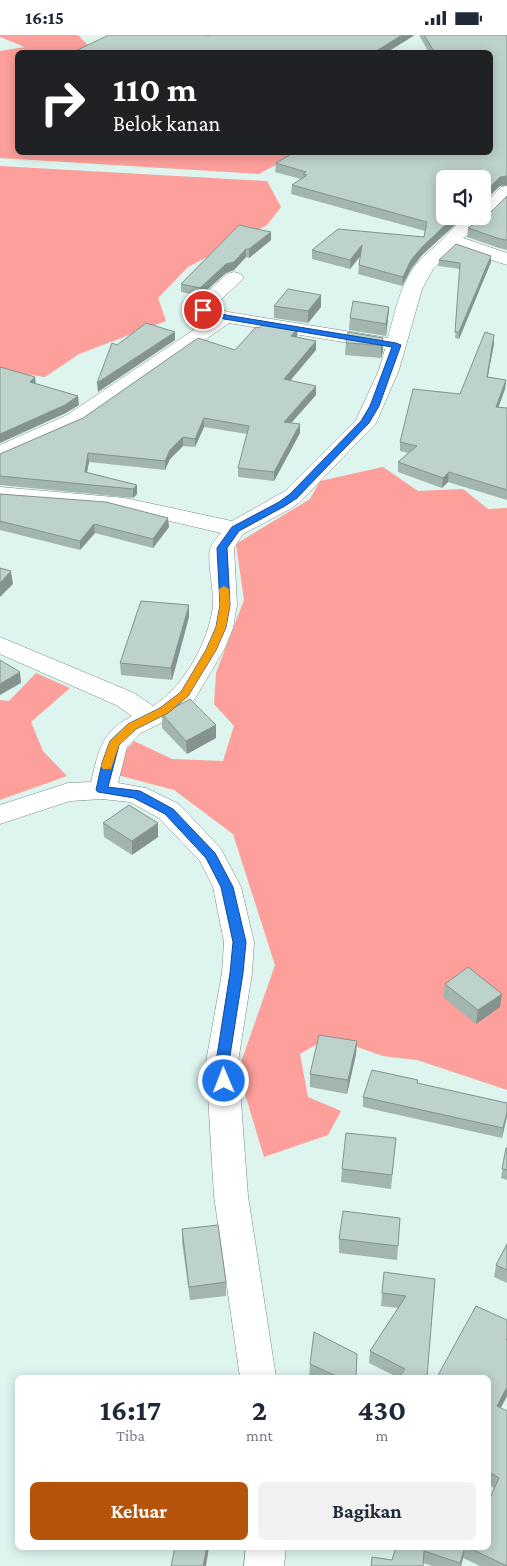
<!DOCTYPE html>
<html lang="id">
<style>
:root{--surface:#fff;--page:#f2f2f3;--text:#1f2937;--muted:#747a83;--accent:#b45309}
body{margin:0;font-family:"Crimson Pro",serif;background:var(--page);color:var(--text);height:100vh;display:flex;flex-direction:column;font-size:19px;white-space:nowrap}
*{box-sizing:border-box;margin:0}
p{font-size:16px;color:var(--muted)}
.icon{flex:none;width:28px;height:28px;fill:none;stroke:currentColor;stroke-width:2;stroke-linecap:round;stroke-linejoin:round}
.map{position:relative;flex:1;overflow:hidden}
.sheet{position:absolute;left:15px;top:1340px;width:476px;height:175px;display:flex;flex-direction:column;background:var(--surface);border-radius:8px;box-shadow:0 2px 12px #0003}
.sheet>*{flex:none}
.hud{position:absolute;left:15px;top:15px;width:478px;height:105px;border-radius:8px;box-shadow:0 2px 12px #0003;background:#202124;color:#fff;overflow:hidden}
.controls{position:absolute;left:436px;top:135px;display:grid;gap:10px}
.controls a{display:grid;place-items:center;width:55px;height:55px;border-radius:8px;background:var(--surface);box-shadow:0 2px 12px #0003;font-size:25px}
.pin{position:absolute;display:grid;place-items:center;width:42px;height:42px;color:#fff;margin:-21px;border:2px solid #fff;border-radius:50%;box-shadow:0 1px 5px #0007}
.me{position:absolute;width:55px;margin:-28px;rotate:359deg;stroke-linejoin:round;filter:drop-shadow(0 0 4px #0008)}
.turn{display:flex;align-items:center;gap:18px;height:105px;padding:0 15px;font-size:22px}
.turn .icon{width:65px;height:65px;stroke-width:2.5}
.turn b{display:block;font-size:35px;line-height:42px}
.eta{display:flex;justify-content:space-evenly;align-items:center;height:85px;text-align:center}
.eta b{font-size:30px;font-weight:700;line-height:35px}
.action{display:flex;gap:10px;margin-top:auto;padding:10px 15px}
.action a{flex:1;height:58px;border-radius:8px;background:var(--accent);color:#fff;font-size:20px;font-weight:700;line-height:58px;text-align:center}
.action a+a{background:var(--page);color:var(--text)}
.status{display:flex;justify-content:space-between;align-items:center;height:35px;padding:0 25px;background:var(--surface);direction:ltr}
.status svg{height:14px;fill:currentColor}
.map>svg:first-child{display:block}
</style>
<div class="status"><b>16:15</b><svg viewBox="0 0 49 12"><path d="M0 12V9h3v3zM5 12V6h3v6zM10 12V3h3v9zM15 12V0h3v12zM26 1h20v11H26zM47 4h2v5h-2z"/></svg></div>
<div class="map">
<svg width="507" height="1531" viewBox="0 0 507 1531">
<rect width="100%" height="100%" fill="#def4ee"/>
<g fill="#fd9f9a">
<polygon points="0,0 78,0 95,17 18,18 18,118 289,118 290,122 259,139 0,123 0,16 25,12 0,2"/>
<polygon points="0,131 267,146 281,172 267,190 188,232 158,263 166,286 79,319 45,342 0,335"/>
<polygon points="383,432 418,456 463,454 488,474 507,473 507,1055 417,1025 383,1021 329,1002 300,1019 308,1062 341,1076 328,1100 264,1122 238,1036 275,930 233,799 174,755 106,737 134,706 172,724 223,726 234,691 214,669 216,638 244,565 236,509 310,464 320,446"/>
<polygon points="36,638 70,653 31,687 43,716 67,741 0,765 0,665 9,666"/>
</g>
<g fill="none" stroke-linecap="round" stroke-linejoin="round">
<defs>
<g id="street">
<path d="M507,151V166L487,187L463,203L507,218V230L455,213L433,234L422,254L399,335L376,388L301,466L290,474L243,499L234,513L237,570L233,593L224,615L194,665L173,682L141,698L127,712L118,748L146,753L179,769L221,814L241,852L254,907L252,938L238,1027L248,1161L276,1342H240L214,1161L206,1027L222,938L224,907L213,852L200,826L159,783L130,767L102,764L70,766L0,789V770L68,748L91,747C99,715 101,697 132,681L116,670L0,619V602L134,658L153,671C183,653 209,606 213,571C214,555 207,527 210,514C212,508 218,502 221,498L144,480L107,474L0,466V452L125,463L232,486L285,456L356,385L379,335L385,314L229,288L83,390L0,426V410L67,380L210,284L196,279L193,275L194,269L227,239L234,237L241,239L244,243L213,272L228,277L388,303C395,278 400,248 418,227C425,219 434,213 441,206C455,192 461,181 482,181V171L501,152Z"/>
<polygon points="246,1512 286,1512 284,1531 244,1531"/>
</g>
</defs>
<use href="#street" stroke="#788c86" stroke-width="1"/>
<use href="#street" fill="#fff" fill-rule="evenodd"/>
</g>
<g fill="#a2b5af">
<polygon points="419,0 507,0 500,151 445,181 468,181 458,187 422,220 411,234 402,251 358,239 360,221 350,234 312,224 312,215 424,202 425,196 291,159 292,150 301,144 275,137 276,128 490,18 429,18"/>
<polygon points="507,161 507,215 499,213 467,202 468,193 489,179"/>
<polygon points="239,190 271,205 249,223 246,222 234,235 226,238 200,261 181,257 181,249"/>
<polygon points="439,225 491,227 459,304 455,303 460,234 438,231"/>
<polygon points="321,260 321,272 308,288 274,283 274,271"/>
<polygon points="389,272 388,284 386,301 349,295 350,283"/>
<polygon points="259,293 297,301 297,303 316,315 290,345 316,360 291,388 300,398 274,446 238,442 238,433 247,399 204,392 195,412 183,411 170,424 165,435 89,427 87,438 137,450 137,459 133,463 0,450 0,419 83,383 235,315"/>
<polygon points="383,303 383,316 381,323 345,320 346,308"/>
<polygon points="494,309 487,342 506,345 505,354 498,372 507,373 507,465 448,447 442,453 398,437 398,427 408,418 400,416 400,407 460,359"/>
<polygon points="0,459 169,492 153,513 95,498 80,515 0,495"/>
<polygon points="189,582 172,645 121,640 120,628"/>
<polygon points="162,679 216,703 187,719 162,693"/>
<polygon points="103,788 158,802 132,820 104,802"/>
<polygon points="445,949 500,972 476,989 443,962"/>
<polygon points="357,1006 356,1019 347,1059 310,1052 310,1039"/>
<polygon points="418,1045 418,1049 507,1068 507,1081 502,1103 363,1072 363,1062"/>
<polygon points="396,1103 391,1154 341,1147 342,1134"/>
<polygon points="506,1113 507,1113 507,1145 501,1143"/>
<polygon points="400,1183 397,1225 339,1218 339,1204"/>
<polygon points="182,1194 226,1247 226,1261 190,1265 182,1207"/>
<polygon points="507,1209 507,1248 494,1242 496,1230"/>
<polygon points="435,1244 427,1342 397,1342 369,1328 370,1316 398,1273 381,1271 382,1258"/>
<polygon points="310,1329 356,1342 309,1342"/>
<polygon points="489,1342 507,1361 501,1373 507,1531 480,1531 463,1523 461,1531 432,1531 423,1528 392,1525 396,1512 489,1512 494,1453 489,1450"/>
</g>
<g fill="#84938e">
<polygon points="402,0 415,0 386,18 373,18"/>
<polygon points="507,141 507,150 500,151 482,168 482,160 500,142"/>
<polygon points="455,181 468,181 458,187 422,220 411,234 402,251 403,242 411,225 423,211"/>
<polygon points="271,197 271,205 249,223 249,214"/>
<polygon points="362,210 362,219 350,234 350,225"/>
<polygon points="246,214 246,222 234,235 226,238 200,261 200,253 226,229"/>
<polygon points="491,221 491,227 459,304 459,297"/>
<polygon points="321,260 321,272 308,288 308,276"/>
<polygon points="389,272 388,284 386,301 386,289"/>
<polygon points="298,293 297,301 291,310 291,301"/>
<polygon points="175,297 175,305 98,357 97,348"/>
<polygon points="494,300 494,309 486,352 487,342"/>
<polygon points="383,303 383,316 381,323 381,310"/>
<polygon points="316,306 316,315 284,353 284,344"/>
<polygon points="35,342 36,351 30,347"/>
<polygon points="506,345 505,354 495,382 496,372"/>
<polygon points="316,351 316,360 284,396 284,387"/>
<polygon points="78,361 79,370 66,378 0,408 0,399"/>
<polygon points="204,383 204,392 195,412 195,404"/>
<polygon points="300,389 300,398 274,446 274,437"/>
<polygon points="183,402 183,411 170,424 165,435 165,426 170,415"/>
<polygon points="88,418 89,427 85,446 85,437"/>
<polygon points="449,437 448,447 442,453 443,443"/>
<polygon points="137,450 137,459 133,463 133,454"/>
<polygon points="168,483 169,492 153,513 153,504"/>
<polygon points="94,489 95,498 80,515 80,506"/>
<polygon points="11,536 13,549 0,562 0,548"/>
<polygon points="189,570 189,582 172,645 171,633"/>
<polygon points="20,637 21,648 0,660 0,649"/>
<polygon points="216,690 216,703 187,719 186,706"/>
<polygon points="158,788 158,802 132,820 132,806"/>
<polygon points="502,959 500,972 476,989 478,975"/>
<polygon points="357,1006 356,1019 347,1059 348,1045"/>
<polygon points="507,1077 507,1081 502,1103 503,1093"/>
<polygon points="507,1352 507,1361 495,1383 497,1371"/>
<polygon points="207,1512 209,1512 206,1531 203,1531"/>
<polygon points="465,1512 463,1523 461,1531 460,1531"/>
</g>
<g fill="#bcd2cb" stroke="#84938e">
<polygon points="109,0 204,0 208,1 209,0 402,0 373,18 180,18 177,17 174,18 71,18"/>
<polygon points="424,0 507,0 507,141 500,142 482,160 482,144 445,144 445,181 455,181 423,211 411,225 403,242 359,230 362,210 350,225 312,215 338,194 424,202 427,187 292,150 307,140 303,139 306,137 276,128 293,118 490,118 490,18 435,18"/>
<polygon points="507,161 507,205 500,204 468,193 489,179"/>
<polygon points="239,190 271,197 249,214 246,214 234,227 226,229 200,253 181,249"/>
<polygon points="456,209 491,221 459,297 455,297 460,228 439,225"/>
<polygon points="288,254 321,260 308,276 274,271"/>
<polygon points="353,266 389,272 386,289 350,283"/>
<polygon points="264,287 298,293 291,301 316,306 284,344 316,351 284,387 300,389 274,437 238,433 249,391 204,383 195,404 183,402 170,415 165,426 88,418 85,437 137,450 133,454 0,441 0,419 83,383 198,303 235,315 256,292 259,293"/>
<polygon points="146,288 175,297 97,348 112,308 117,310"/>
<polygon points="348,297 383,303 381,310 346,308"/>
<polygon points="485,297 494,300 487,342 506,345 496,372 507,373 507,455 449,437 443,443 398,427 417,411 400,407 413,354 460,359"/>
<polygon points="0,332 35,342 30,347 78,361 65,370 0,399"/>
<polygon points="0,459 106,467 168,483 153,504 94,489 80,506 0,486"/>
<polygon points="0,533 11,536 0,548"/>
<polygon points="141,566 189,570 171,633 120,628"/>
<polygon points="0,625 20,637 0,649"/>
<polygon points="190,664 216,690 186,706 162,679"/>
<polygon points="129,770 158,788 132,806 103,788"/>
<polygon points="468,932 502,959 478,975 445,949"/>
<polygon points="319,1000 357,1006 348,1045 310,1039"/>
<polygon points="372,1035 418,1045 417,1048 507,1068 507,1077 503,1093 363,1062"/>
<polygon points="346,1098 396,1103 392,1140 342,1134"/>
<polygon points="506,1113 507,1113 507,1135 502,1134"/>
<polygon points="343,1176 400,1183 398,1211 339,1204"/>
<polygon points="218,1190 226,1247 189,1252 182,1194"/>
<polygon points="507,1209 507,1235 496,1230"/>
<polygon points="384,1237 435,1244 427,1342 399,1342 405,1334 370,1316 406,1261 382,1258"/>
<polygon points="476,1271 507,1285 507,1303 506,1305 507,1305 507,1352 497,1371 507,1376 507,1531 467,1512 489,1512 489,1465 499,1443 489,1437 489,1342 437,1342"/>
<polygon points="314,1297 357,1319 356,1342 338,1342 310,1329"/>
<polygon points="175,1512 207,1512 203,1531 171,1531"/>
<polygon points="396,1512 465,1512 460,1528 424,1516 423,1531 371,1531 372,1522 392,1525"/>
</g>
<polygon fill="#1a73e8" stroke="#114b97" points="203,272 226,280 396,308 401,310 379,371 369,388 297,463 285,471 239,496 227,513 230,570 226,592 216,615 188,661 168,678 136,694 119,710 108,752 140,756 173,774 215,818 233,852 246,907 243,938 229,1027 230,1046 228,1050 224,1051 219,1050 216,1027 230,938 233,907 221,852 206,823 165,779 134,763 98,757 96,755 102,728 110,706 128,689 160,673 181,657 206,615 216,592 220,570 217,513 232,492 279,467 290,459 361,386 370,371 392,312 224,284 201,276 201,273"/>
<polygon fill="#f59e0b" points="224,551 229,554 230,570 226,592 216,615 188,661 168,678 136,694 127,703 119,710 111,734 103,734 101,731 110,706 128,689 160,673 181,657 206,615 216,592 220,570 219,554"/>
</svg>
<div class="controls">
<a><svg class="icon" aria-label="sound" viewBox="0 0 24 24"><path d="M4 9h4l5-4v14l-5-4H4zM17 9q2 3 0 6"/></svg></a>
</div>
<div class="pin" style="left:203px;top:275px;background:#d93025"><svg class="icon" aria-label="arrive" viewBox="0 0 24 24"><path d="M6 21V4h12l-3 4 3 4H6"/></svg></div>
<svg class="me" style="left:224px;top:1046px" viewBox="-20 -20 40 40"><circle r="17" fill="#1a73e8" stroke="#fff" stroke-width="3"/><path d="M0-11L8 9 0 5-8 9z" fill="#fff"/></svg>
<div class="hud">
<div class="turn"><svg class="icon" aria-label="right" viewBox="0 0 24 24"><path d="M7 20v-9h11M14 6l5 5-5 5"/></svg><div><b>110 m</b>Belok kanan</div></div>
</div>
<section class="sheet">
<div class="eta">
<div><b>16:17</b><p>Tiba</p></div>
<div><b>2</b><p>mnt</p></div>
<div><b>430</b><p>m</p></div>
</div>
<div class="action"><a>Keluar</a><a>Bagikan</a></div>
</section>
</div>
